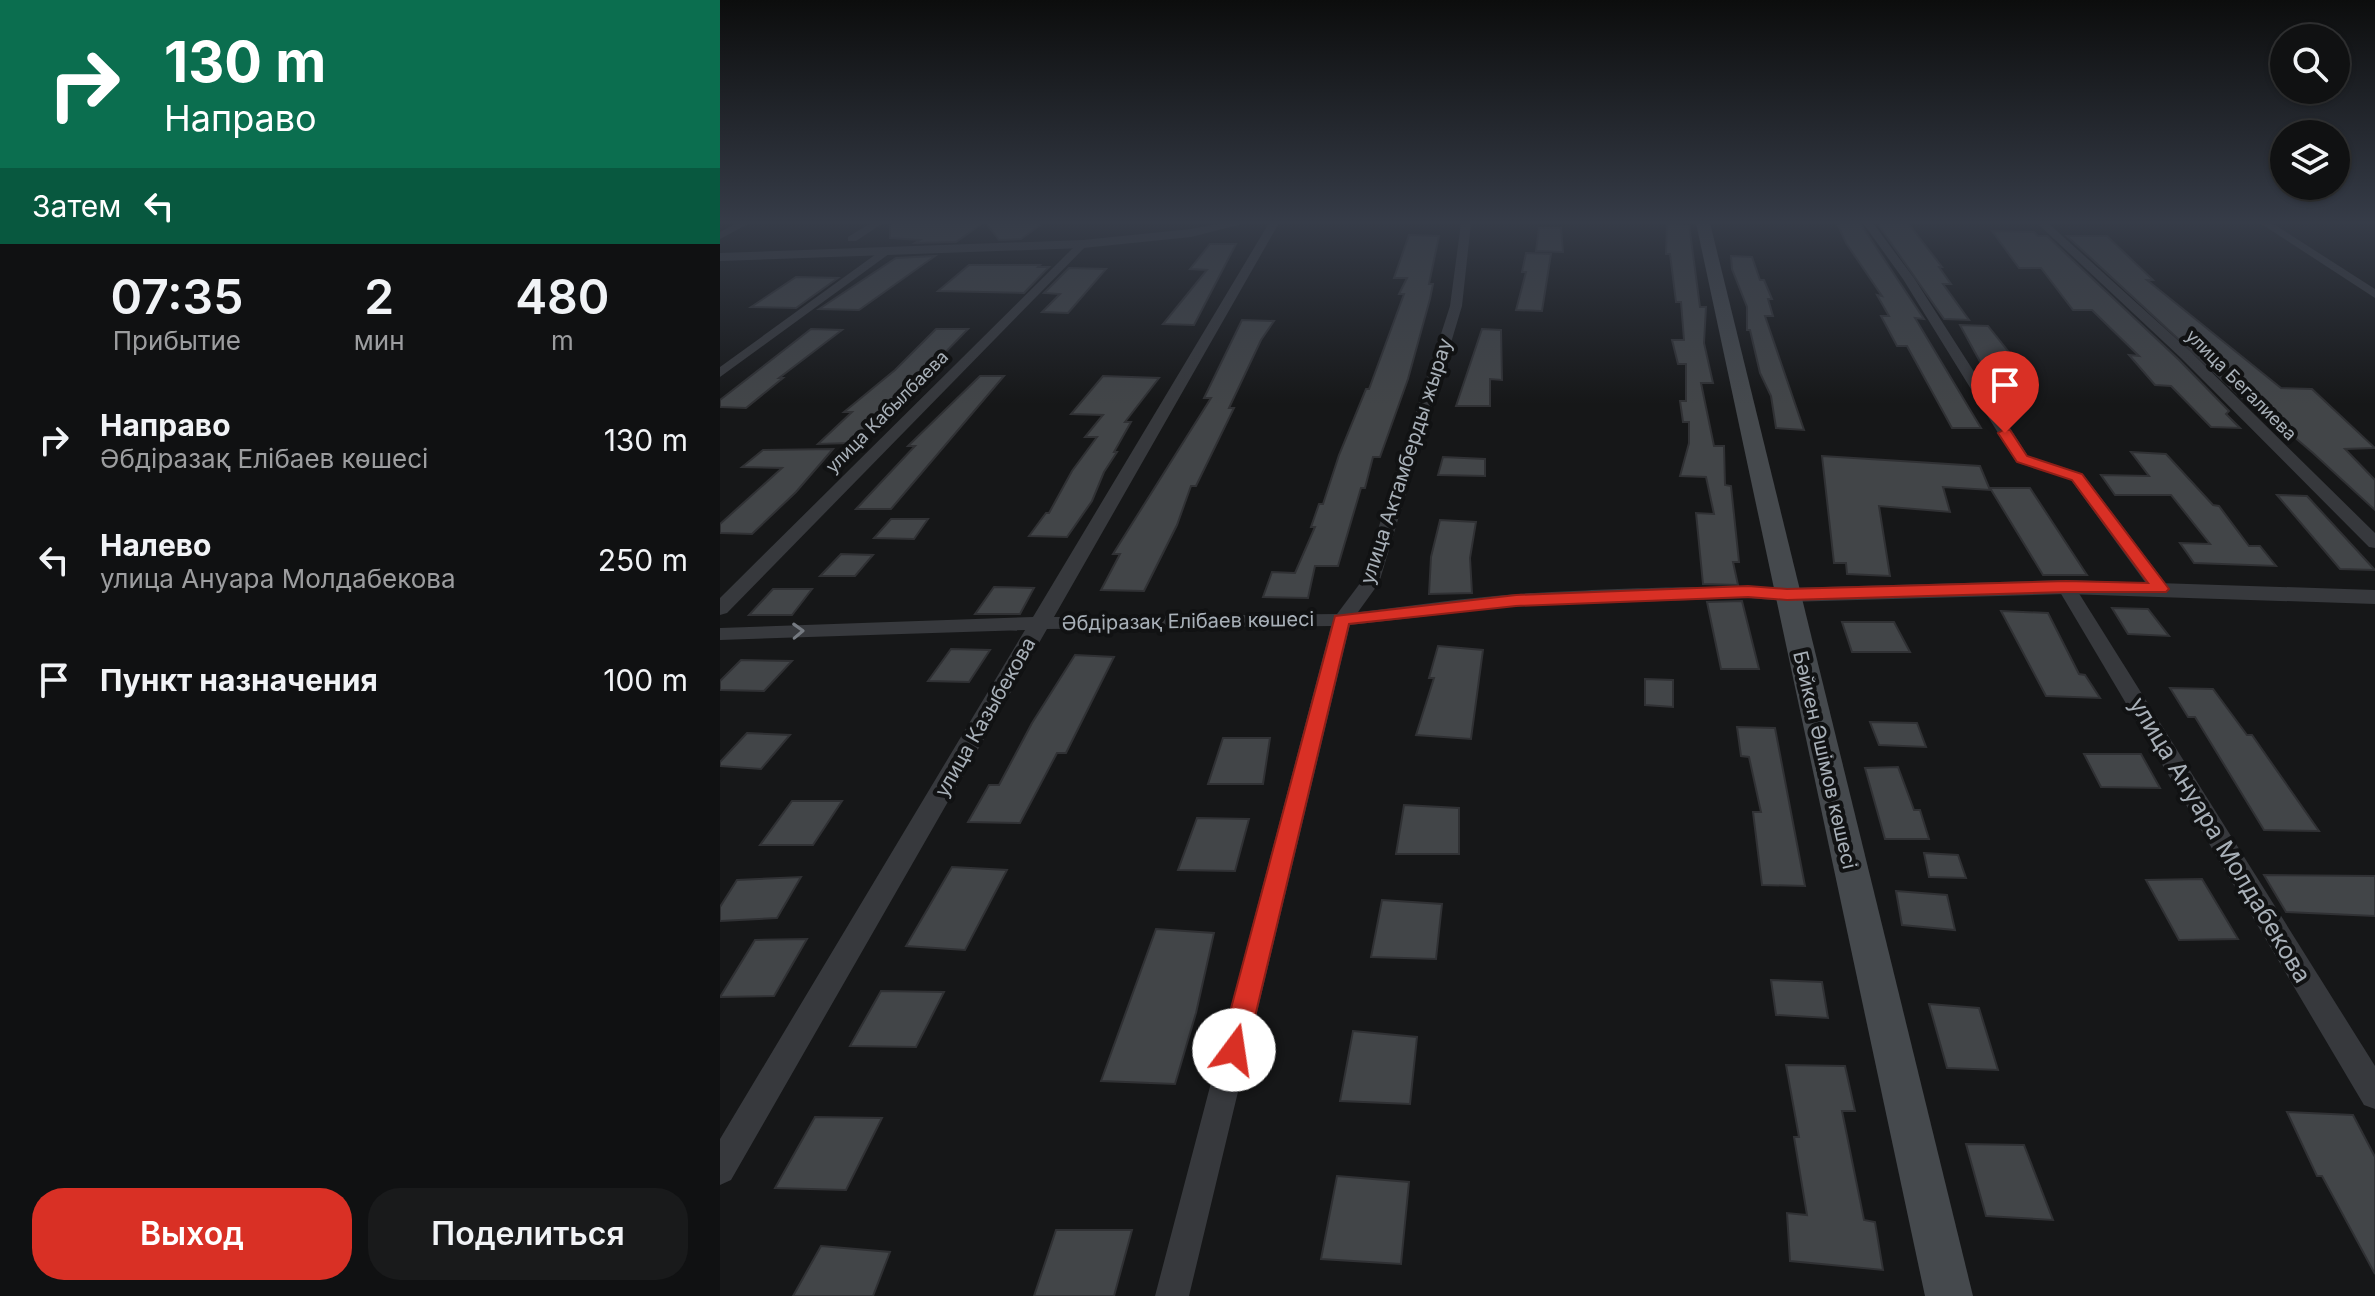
<!DOCTYPE html>
<html lang="ru">
<meta charset="utf-8">
<style>
:root{--surface:#101112;--page:#191a1b;--text:#f1f3f6;--muted:#9c9d9f;--line:#303132;--accent:#d93025}
body{margin:0;font-family:Inter,sans-serif;background:var(--page);color:var(--text);height:100vh;display:flex;flex-direction:column;font-size:30px;white-space:nowrap}
*{box-sizing:border-box;margin:0}
p{font-size:26px;color:var(--muted)}
.icon{flex:none;width:44px;height:44px;fill:none;stroke:currentColor;stroke-width:2;stroke-linecap:round;stroke-linejoin:round}
.map{position:relative;flex:1;overflow:hidden}
.sheet{display:flex;flex-direction:column;background:var(--surface);width:720px}
.sheet>*{flex:none}
.top-card{background:#0b6e4f;color:#fff;overflow:hidden}
.fabs{position:absolute;left:1550px;top:24px;display:grid;gap:16px}
.fabs a{display:grid;place-items:center;width:80px;height:80px;border-radius:50%;background:var(--surface);box-shadow:0 2px 6px #0004,0 0 0 2px var(--line);font-size:40px}
.pin{position:absolute;display:grid;place-items:center;width:68px;height:68px;color:#fff;margin:-82px -34px;border-radius:50% 50% 50% 0;rotate:-45deg;box-shadow:0 0 8px #0007}
.pin .icon{rotate:45deg}
.me{position:absolute;width:88px;margin:-44px;rotate:14deg;stroke-linejoin:round;filter:drop-shadow(0 0 6px #0008)}
.turn{display:flex;align-items:center;gap:28px;height:168px;padding:0 32px;font-size:36px}
.turn .icon{width:104px;height:104px;stroke-width:2.5}
.turn b{display:block;font-size:56px;line-height:68px}
.then{display:flex;align-items:center;height:76px;padding:0 32px;background:#0003;gap:16px;font-size:30px}
.eta{display:flex;justify-content:space-evenly;align-items:center;height:136px;text-align:center}
.eta b{font-size:48px;font-weight:600;line-height:56px}
.cta{display:flex;gap:16px;margin-top:auto;padding:16px 32px}
.cta a{flex:1;height:92px;border-radius:32px;background:var(--accent);color:#fff;font-size:32px;font-weight:600;line-height:92px;text-align:center}
.cta a+a{background:var(--page);color:var(--text)}
ul{padding:0;list-style:none}
li{display:flex;align-items:center;gap:24px;height:120px;padding:0 32px}
li div{flex:1}
li b{display:block;font-size:30px}
li em{font-style:normal}
main{display:flex;flex:1;min-height:0}
.map>svg:first-child{display:block}
</style>
<main>
<section class="sheet">
<div class="top-card">
<div class="turn"><svg class="icon" aria-label="right" viewBox="0 0 24 24"><path d="M7 20v-9h11M14 6l5 5-5 5"/></svg><div><b>130 m</b>Направо</div></div>
<div class="then">Затем<svg class="icon" aria-label="left" viewBox="0 0 24 24"><path d="M17 20v-9H6M10 6l-5 5 5 5"/></svg></div>
</div>
<div class="eta">
<div><b>07:35</b><p>Прибытие</p></div>
<div><b>2</b><p>мин</p></div>
<div><b>480</b><p>m</p></div>
</div>
<ul>
<li><svg class="icon" aria-label="right" viewBox="0 0 24 24"><path d="M7 20v-9h11M14 6l5 5-5 5"/></svg><div><b>Направо</b><p>Әбдіразақ Елібаев көшесі</p></div><em>130 m</em></li>
<li><svg class="icon" aria-label="left" viewBox="0 0 24 24"><path d="M17 20v-9H6M10 6l-5 5 5 5"/></svg><div><b>Налево</b><p>улица Ануара Молдабекова</p></div><em>250 m</em></li>
<li><svg class="icon" aria-label="arrive" viewBox="0 0 24 24"><path d="M6 21V4h12l-3 4 3 4H6"/></svg><div><b>Пункт назначения</b></div><em>100 m</em></li>
</ul>
<div class="cta"><a>Выход</a><a>Поделиться</a></div>
</section>
<div class="map">
<svg width="1655" height="1296" viewBox="0 0 1655 1296">
<rect width="100%" height="100%" fill="#161718"/>
<g fill="#424548" stroke="#303134" stroke-width="2">
<polygon points="170,223 263,223 236,242 195,243 200,240 170,238"/>
<polygon points="266,223 323,223 301,239 279,240"/>
<polygon points="947,223 969,224 980,307 986,307 984,343 993,383 981,383 994,446 1004,446 1005,485 1011,486 1019,562 1013,562 1018,585 983,584 976,513 994,514 986,477 960,476 969,443 969,422 963,422 960,401 966,401 966,364 958,364 952,340 964,340 961,302 956,302 950,254 946,254"/>
<polygon points="1117,223 1140,223 1204,319 1195,318 1261,428 1232,428 1187,346 1177,346 1161,316 1169,316 1157,295 1162,296 1126,243"/>
<polygon points="1157,223 1188,223 1222,267 1219,267 1231,284 1223,284 1249,320 1224,319"/>
<polygon points="819,228 841,228 843,252 816,251"/>
<polygon points="1272,231 1314,232 1318,236 1327,236 1459,360 1509,411 1506,414 1520,428 1491,427 1451,386 1435,385 1409,355 1419,356 1372,310 1353,310 1321,268 1299,268"/>
<polygon points="689,235 719,236 709,284 713,284 710,299 688,379 660,457 653,457 645,488 641,488 618,566 595,566 588,598 543,597 552,572 575,573 595,527 591,527 599,504 603,504 619,455 646,389 649,389 684,294 679,294 687,278 674,278"/>
<polygon points="1347,236 1387,236 1433,280 1427,280 1561,388 1592,389 1655,448 1625,449 1655,480 1655,510 1593,453 1525,395 1522,398"/>
<polygon points="490,244 516,244 474,325 443,324 487,270 470,269"/>
<polygon points="806,253 831,254 822,311 796,310 806,272 802,272"/>
<polygon points="215,256 139,310 99,309 176,258"/>
<polygon points="1011,256 1032,257 1040,280 1044,280 1052,299 1048,299 1053,316 1045,316 1084,430 1056,428 1051,396 1040,373 1030,330 1027,330 1027,307 1012,269"/>
<polygon points="249,265 320,265 318,267 329,267 304,293 218,291"/>
<polygon points="349,268 386,269 348,313 322,312 340,294 324,293"/>
<polygon points="76,277 118,278 76,308 31,307"/>
<polygon points="522,320 554,321 541,340 509,408 514,408 476,486 471,486 457,525 424,591 381,590 400,554 393,554 491,398 484,398"/>
<polygon points="1240,325 1268,326 1312,381 1269,378"/>
<polygon points="91,329 122,330 59,378 63,378 26,408 0,407 0,400"/>
<polygon points="216,329 248,329 211,367 205,367 180,391 131,443 98,444 132,412 124,412 175,370"/>
<polygon points="762,329 781,330 782,380 770,379 770,406 736,406"/>
<polygon points="260,376 284,376 171,509 136,509 195,446 188,446"/>
<polygon points="383,376 439,378 405,422 411,422 394,452 397,452 384,472 372,501 347,537 309,536 326,513 329,513 352,471 377,437 365,437 383,415 351,414"/>
<polygon points="113,449 76,492 32,534 0,533 0,524 62,468 22,467 43,450"/>
<polygon points="1411,452 1446,454 1493,505 1499,506 1529,546 1540,546 1556,566 1474,563 1460,543 1490,544 1451,495 1395,495 1381,475 1429,476"/>
<polygon points="1102,456 1260,466 1270,490 1223,487 1230,512 1159,506 1170,576 1127,574 1126,563 1114,563"/>
<polygon points="723,457 765,459 765,476 718,475"/>
<polygon points="1270,488 1310,488 1367,575 1323,575"/>
<polygon points="1557,495 1587,496 1655,570 1620,569"/>
<polygon points="171,519 208,519 194,539 154,538"/>
<polygon points="720,520 756,522 750,558 752,593 709,594 711,557"/>
<polygon points="121,554 153,555 135,576 100,576"/>
<polygon points="274,587 314,588 300,614 255,614"/>
<polygon points="53,589 92,589 72,615 29,615"/>
<polygon points="1022,601 1039,669 1001,669 987,602"/>
<polygon points="1392,608 1428,609 1449,636 1408,634"/>
<polygon points="1281,611 1328,613 1359,674 1365,675 1380,698 1326,696"/>
<polygon points="1122,622 1174,622 1190,652 1132,652"/>
<polygon points="718,646 763,650 751,739 696,735 714,678 709,678"/>
<polygon points="231,649 270,650 249,682 208,681"/>
<polygon points="355,655 394,657 346,753 337,753 300,823 248,822 269,785 279,785 312,723"/>
<polygon points="21,660 72,661 44,691 0,690 0,681"/>
<polygon points="925,679 953,680 953,707 925,705"/>
<polygon points="1450,688 1493,689 1527,735 1532,735 1599,831 1544,830 1475,717 1468,717"/>
<polygon points="1150,722 1197,723 1206,747 1159,745"/>
<polygon points="1017,727 1055,728 1085,886 1042,885 1033,812 1041,812 1029,757 1021,756"/>
<polygon points="27,733 70,735 41,769 0,766 0,762"/>
<polygon points="503,738 550,738 543,784 488,784"/>
<polygon points="1364,754 1421,754 1440,788 1381,787"/>
<polygon points="1178,767 1194,810 1200,810 1209,839 1165,839 1145,768"/>
<polygon points="72,801 122,801 93,845 40,845"/>
<polygon points="684,805 739,808 739,854 676,854"/>
<polygon points="477,818 529,819 515,871 458,870"/>
<polygon points="1204,853 1238,855 1246,878 1209,877"/>
<polygon points="232,867 287,870 245,950 186,946"/>
<polygon points="1544,875 1655,876 1655,916 1566,912"/>
<polygon points="81,877 57,918 0,921 0,907 17,880"/>
<polygon points="1482,879 1518,939 1459,940 1426,880"/>
<polygon points="1176,891 1227,895 1235,930 1182,925"/>
<polygon points="662,900 722,904 716,959 651,957"/>
<polygon points="436,929 494,933 476,1013 455,1084 381,1081"/>
<polygon points="87,939 54,996 0,997 35,940"/>
<polygon points="1051,980 1102,982 1108,1018 1056,1015"/>
<polygon points="161,991 224,992 196,1047 130,1046"/>
<polygon points="1209,1004 1259,1008 1278,1070 1227,1068"/>
<polygon points="633,1031 697,1037 690,1104 620,1101"/>
<polygon points="1066,1065 1125,1066 1135,1111 1122,1111 1144,1220 1155,1222 1163,1270 1070,1261 1067,1213 1087,1215 1074,1137 1079,1137"/>
<polygon points="1567,1112 1633,1115 1655,1157 1655,1274 1602,1176 1597,1176"/>
<polygon points="95,1117 162,1118 126,1190 55,1188"/>
<polygon points="1246,1144 1304,1145 1333,1220 1266,1216"/>
<polygon points="617,1176 689,1182 681,1264 601,1259"/>
<polygon points="336,1230 412,1230 394,1296 314,1296"/>
<polygon points="101,1246 170,1252 153,1296 73,1296"/>
</g>
<g fill="none" stroke-linecap="round" stroke-linejoin="round">
<g fill="#37393d" fill-rule="evenodd">
<polygon points="17,223 30,223 0,239 0,232"/>
<polygon points="151,223 163,223 136,241 128,241 128,237"/>
<path d="M549,223H559L334,617L617,614L641,582L730,306L741,223H751L742,306L659,583L638,612C691,606 744,598 797,594C832,592 1063,579 1076,595L1067,601L1028,598L796,606L630,625L469,1296H435L611,626L327,629L11,1180L0,1185V1139L305,630L0,640V628L313,617Z"/>
<polygon points="1143,223 1153,223 1194,278 1308,456 1363,474 1447,585 1449,589 1447,593 1433,593 1351,480 1296,462 1183,279"/>
<polygon points="1317,223 1328,223 1471,352 1655,533 1655,548 1649,547 1461,358"/>
<polygon points="1540,223 1552,223 1655,289 1655,298"/>
<polygon points="359,242 368,244 7,613 0,615 0,598"/>
<polygon points="163,249 173,251 0,377 0,367"/>
<polygon points="1346,581 1355,587 1655,1066 1655,1109 1644,1105 1337,587"/>
</g>
<g fill="#37393d" fill-rule="evenodd">
<polygon points="502,223 526,223 471,237 363,248 0,261 0,253 363,240 471,229"/>
<polygon points="1346,580 1655,590 1655,604 1346,594 1067,602 1059,600 1056,595 1059,590 1067,588"/>
</g>
<polygon fill="#45494d" fill-rule="evenodd" points="976,223 990,223 1253,1296 1205,1296"/>
</g>
<defs><path id="oneway-chevron" d="M-2-3.5L2.5 0L-2 3.5" fill="none" stroke-width="1.6" stroke-linecap="round" stroke-linejoin="round" transform="scale(2)"/></defs>
<use stroke="#757a81" href="#oneway-chevron" transform="translate(78 631) rotate(-2)"/>
<linearGradient id="sky" x2="0" y2="1"><stop stop-color="#0c0d0d"/><stop offset="0.55" stop-color="#363c48"/><stop offset="1" stop-color="#363c48" stop-opacity="0"/></linearGradient>
<rect width="1655" height="404" fill="url(#sky)"/>
<polygon fill="#d93025" stroke="#8d1f18" stroke-width="2" points="1285,429 1290,430 1307,456 1362,474 1446,585 1449,589 1446,592 1346,592 1067,600 1028,597 796,606 629,624 527,1050 523,1059 514,1063 504,1059 500,1050 615,616 796,595 1028,586 1067,589 1346,581 1428,583 1352,480 1297,462 1278,433"/>
<g text-anchor="middle" stroke-width="8" stroke-linejoin="round" paint-order="stroke">
<g font-size="18" fill="#a8b0b8" stroke="#111213">
<text transform="translate(1521 385) rotate(45)" y="6">улица Бегалиева</text>
<text transform="translate(167 412) rotate(-45)" y="6">улица Кабылбаева</text>
</g>
<g font-size="20" fill="#a8b0b8" stroke="#111213">
<text transform="translate(686 461) rotate(-72)" y="7">улица Актамберды жырау</text>
<text transform="translate(468 621) rotate(-1)" y="7">Әбдіразақ Елібаев көшесі</text>
<text transform="translate(265 717) rotate(-60)" y="7">улица Казыбекова</text>
<text transform="translate(1105 760) rotate(77)" y="7">Бәйкен Әшімов көшесі</text>
</g>
<g font-size="24" fill="#a8b0b8" stroke="#111213">
<text transform="translate(1500 840) rotate(59)" y="8">улица Ануара Молдабекова</text>
</g>
</g>
</svg>
<div class="fabs">
<a><svg class="icon" aria-label="search" viewBox="0 0 24 24"><circle cx="10" cy="10" r="6"/><path d="M15 15l6 6"/></svg></a>
<a><svg class="icon" aria-label="layers" viewBox="0 0 24 24"><path d="M12 4l9 5-9 5-9-5zM3 14l9 5 9-5"/></svg></a>
</div>
<div class="pin" style="left:1285px;top:433px;background:#d93025"><svg class="icon" aria-label="arrive" viewBox="0 0 24 24"><path d="M6 21V4h12l-3 4 3 4H6"/></svg></div>
<svg class="me" style="left:514px;top:1050px" viewBox="-20 -20 40 40"><circle r="19" fill="#fff"/><path d="M0-13L10 11 0 6-10 11z" fill="#d93025"/></svg>
</div>
</main>
